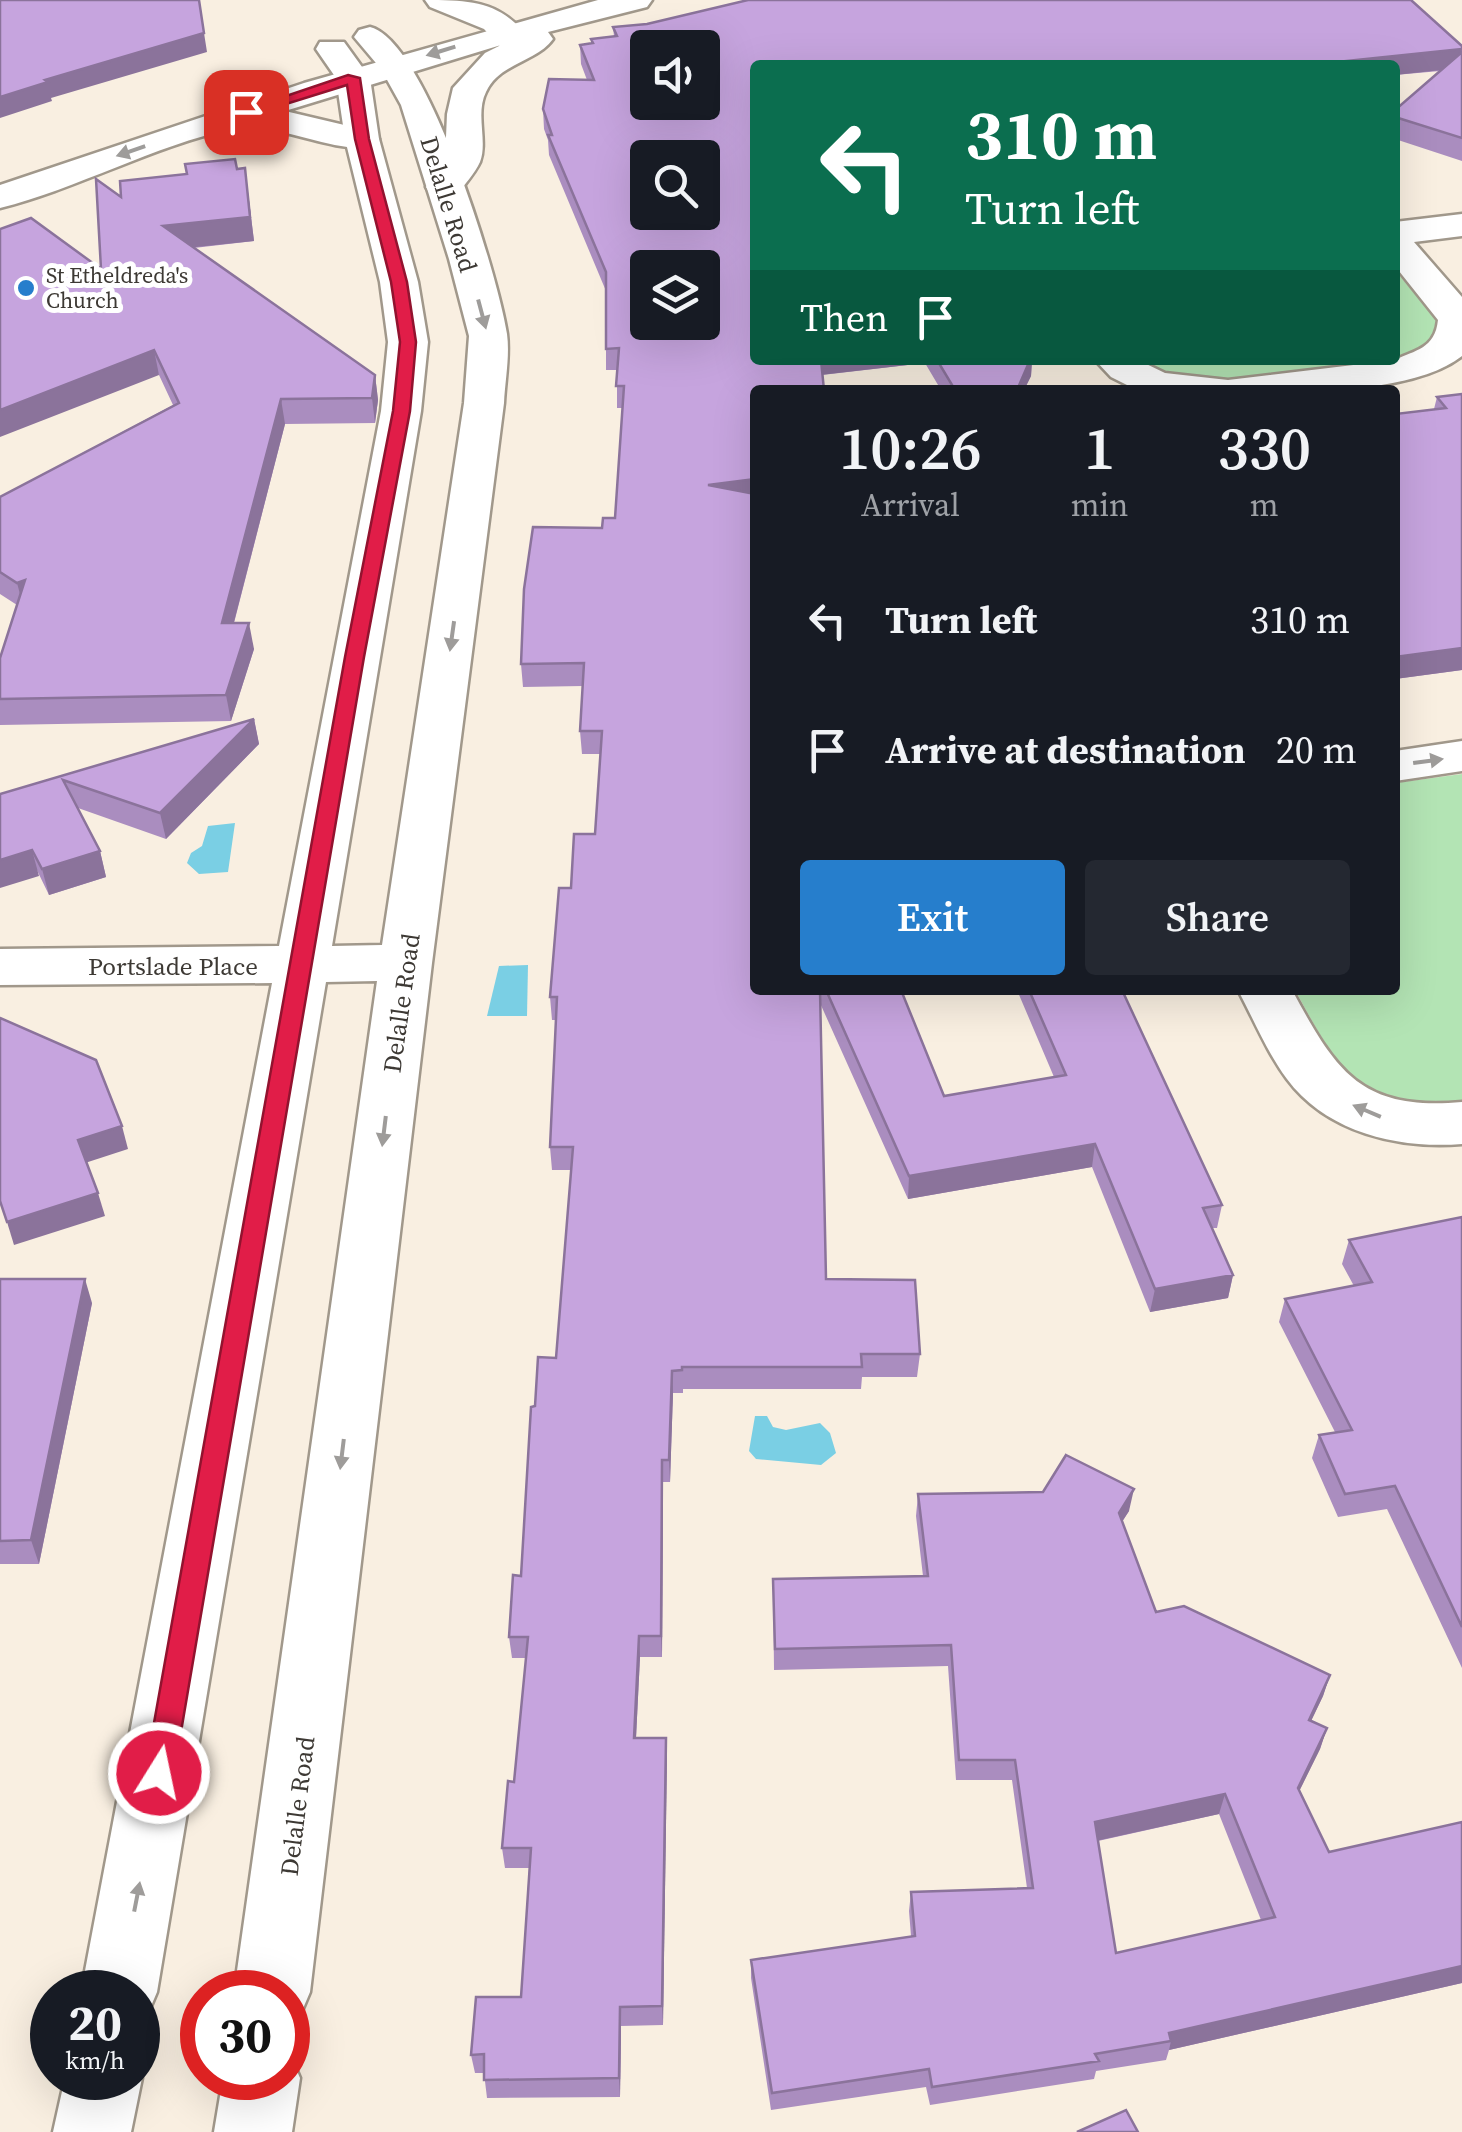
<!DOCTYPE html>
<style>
:root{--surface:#171b24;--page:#242831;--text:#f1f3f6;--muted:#9ea1a6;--accent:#267ecc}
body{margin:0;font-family:"Source Serif 4",serif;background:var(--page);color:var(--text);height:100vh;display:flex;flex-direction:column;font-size:38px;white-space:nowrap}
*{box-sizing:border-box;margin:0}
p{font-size:32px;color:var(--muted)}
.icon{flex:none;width:55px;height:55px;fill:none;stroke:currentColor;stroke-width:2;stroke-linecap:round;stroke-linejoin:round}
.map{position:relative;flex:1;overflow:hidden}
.side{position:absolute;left:750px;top:385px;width:650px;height:610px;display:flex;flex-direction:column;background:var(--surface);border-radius:10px;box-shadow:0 10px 40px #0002}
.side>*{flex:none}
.banner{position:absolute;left:750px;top:60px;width:650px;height:305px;border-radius:10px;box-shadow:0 10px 40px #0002;background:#0b6e4f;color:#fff;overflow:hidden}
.buttons{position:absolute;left:630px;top:30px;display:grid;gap:20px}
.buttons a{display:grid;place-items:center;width:90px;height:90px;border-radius:10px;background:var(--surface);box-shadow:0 10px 40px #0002;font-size:50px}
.speed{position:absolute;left:30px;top:1970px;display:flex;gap:20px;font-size:50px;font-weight:700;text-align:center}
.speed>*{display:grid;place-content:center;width:130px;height:130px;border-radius:50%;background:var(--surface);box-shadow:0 10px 40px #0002;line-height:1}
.speed small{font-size:25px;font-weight:400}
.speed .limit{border:15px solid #d22;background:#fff;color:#111}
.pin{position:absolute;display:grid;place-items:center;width:85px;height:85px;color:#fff;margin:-42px;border-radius:20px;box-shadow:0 5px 15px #0006}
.me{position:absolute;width:110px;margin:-55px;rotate:10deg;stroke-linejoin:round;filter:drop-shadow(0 0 8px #0008)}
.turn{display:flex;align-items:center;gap:35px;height:210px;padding:0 50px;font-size:45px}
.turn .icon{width:130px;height:130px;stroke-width:2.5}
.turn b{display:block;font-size:70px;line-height:85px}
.then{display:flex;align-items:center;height:95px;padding:0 50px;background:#0003;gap:20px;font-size:38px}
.eta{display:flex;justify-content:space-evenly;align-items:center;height:170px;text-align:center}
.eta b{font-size:60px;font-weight:600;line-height:70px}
.primary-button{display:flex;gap:20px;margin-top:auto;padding:20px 50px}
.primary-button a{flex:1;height:115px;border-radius:10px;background:var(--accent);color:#fff;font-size:40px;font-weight:600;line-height:115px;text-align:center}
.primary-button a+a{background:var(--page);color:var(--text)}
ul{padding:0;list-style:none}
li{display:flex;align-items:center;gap:30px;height:130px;padding:0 50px}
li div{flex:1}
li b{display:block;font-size:38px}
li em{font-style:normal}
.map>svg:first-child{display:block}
</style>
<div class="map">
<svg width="1462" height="2132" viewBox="0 0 1462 2132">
<rect width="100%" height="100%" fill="#f9efe1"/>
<g fill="#b3e4b4">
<polygon points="1395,270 1441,326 1437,343 1395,360"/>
<polygon points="1135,360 1394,360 1211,383 1161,374"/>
<path d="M1462,774V1105C1355,1103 1343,1078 1295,990H1395V783Z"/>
</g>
<g fill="#7acfe4">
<polygon points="235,823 228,872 199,874 187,863 191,853 202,846 208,826"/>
<polygon points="528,965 527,1016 487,1016 499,966"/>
<polygon points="755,1416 767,1416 773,1427 786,1430 820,1423 830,1433 836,1453 821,1465 756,1459 749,1451"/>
</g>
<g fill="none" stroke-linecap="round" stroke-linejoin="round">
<defs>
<g id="street">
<path d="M425,0C477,0 505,2 536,48L532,55H508L484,29L430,7Z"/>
<path d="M370,27C427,41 498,276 507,334C510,356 505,381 504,403L432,963L310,1992L299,2018L288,2023V1992H234L377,981L326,982L157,1992L146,2018L138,2022V1992H81L272,983L0,985V949L279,946L381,411L388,342L380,282L345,139L336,78L316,49L320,42H344L370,78L379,139L418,282L428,342L421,411L332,946L382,945L464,403L469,336L449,259L401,105L381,69L354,37L359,30Z"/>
<path d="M1462,214V236L1414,242L1462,297V356C1399,406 1218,390 1137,390L1111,377L1095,360H1138L1165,373L1228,380L1395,360C1415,350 1435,349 1438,320L1395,266V222Z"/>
<polygon points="1462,741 1462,771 1395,781 1395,751"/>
<path d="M1238,990H1292C1336,1071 1360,1111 1462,1102V1144C1399,1149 1327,1133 1287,1079C1267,1052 1254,1020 1238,990Z"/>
<polygon points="288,2050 300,2078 292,2132 214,2132 223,2078 288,2078"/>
<polygon points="138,2068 142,2078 131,2132 53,2132 65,2078 138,2078"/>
</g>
<path id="secondary" d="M598,0H652L647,7L548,32L553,39C537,62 499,63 486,92C475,114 488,141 480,162C475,173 464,185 457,195L444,198L431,195L426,187L445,160L447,114L453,88L485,53L501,45L285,111L374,132L379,139L374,146C337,156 275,120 232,129C155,145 77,189 0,208V185L304,83Z"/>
</defs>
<use href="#street" stroke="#a1988b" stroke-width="5"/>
<use href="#secondary" stroke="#a1988b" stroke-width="5"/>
<use href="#street" fill="#fff" fill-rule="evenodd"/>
<use href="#secondary" fill="#fff" fill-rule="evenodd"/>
</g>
<g fill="#aa8dbf" fill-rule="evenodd">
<polygon points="613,27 1462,49 1462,161 1395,139 1395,110 1440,71 1395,75 1395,65 755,65 755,360 1032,360 1031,376 1024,390 941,390 925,363 822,375 755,390 755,990 930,990 902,994 944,1096 1054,1077 1017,990 1122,990 1222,1205 1217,1228 1212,1228 1233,1275 1228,1298 1150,1312 1092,1167 908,1199 820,1003 826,1279 920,1354 917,1377 862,1377 861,1389 683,1389 683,1393 673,1393 670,1482 663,1482 662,1657 640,1657 636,1738 666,1738 663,2025 621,2026 620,2097 487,2098 484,2073 475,2073 471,2055 521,1997 529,1868 505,1868 502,1848 514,1782 526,1658 512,1658 509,1637 521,1576 535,1406 556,1358 571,1170 552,1170 550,1147 556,1020 552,1020 550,997 571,888 595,834 600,754 582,754 580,731 583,686 523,687 521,664 602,528 615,518 623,408 617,408 617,370 606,370 606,291 549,155 548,140 544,129 543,109 587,80 581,64 580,45 591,44 591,39 614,36"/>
<polygon points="237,169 248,192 254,241 194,248 375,375 378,400 375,423 285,424 234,623 254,649 231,721 0,725 0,658 17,605 0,594 0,497 173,405 159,375 101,269 121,197"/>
<polygon points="1462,394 1462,670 1395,679 1434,409 1437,397"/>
<polygon points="254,719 259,744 166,839 78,808 100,851 106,877 49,895 0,794"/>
<polygon points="1462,1217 1462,1668 1387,1509 1338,1517 1312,1458 1319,1435 1335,1432 1279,1322 1285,1299 1354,1286 1342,1264 1349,1240"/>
<polygon points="0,1279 92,1303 39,1564 0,1564"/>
<path d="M918,1494L1129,1511L1122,1522L1156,1612L1330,1675L1323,1696L1311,1721L1327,1728L1320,1749L1299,1791L1329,1852L1462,1822V1983L1169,2050L1166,2060L1096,2071L1094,2079L930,2105L926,2087L771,2110L751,1978V1960L911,1936L909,1911L911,1892L1027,1888L1012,1780H956L948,1666L774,1670L773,1579L923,1576L916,1516ZM1219,1814L1261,1920L1116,1953L1098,1841Z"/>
</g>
<g fill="#8b739b">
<polygon points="204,33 207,52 51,98 52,101 0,118 0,97 45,80"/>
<polygon points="1462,49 1460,68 1395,75 1395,65 1308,65"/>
<polygon points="245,168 254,241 167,250 163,226"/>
<polygon points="154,350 159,375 0,437 0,410"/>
<polygon points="821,360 925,360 925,363 820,375"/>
<polygon points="1030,360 1032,360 1031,376 1024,390 1017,390"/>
<polygon points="375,375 378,400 375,423 372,398"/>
<polygon points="281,399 285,424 227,649 222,623"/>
<polygon points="755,479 755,501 708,485"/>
<polygon points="25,580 24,609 17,583"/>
<polygon points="249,623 254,649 231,721 226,695"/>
<polygon points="1462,648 1462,670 1395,679 1395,657"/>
<polygon points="254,719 259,744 166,839 160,813"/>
<polygon points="32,850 39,876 0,888 0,860"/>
<polygon points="100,851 106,877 49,895 42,869"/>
<polygon points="122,1126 128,1149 85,1163 78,1140"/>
<polygon points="1095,1144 1092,1167 908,1199 909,1176"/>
<polygon points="98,1193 105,1216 14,1245 7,1222"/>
<polygon points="1233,1275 1228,1298 1150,1312 1155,1289"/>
<polygon points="85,1279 92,1303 39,1564 31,1540"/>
<polygon points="672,1371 673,1393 670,1482 669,1460"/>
<polygon points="662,1460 663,1482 662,1657 661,1636"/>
<polygon points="1134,1489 1129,1511 1114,1534 1119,1513"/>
<polygon points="639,1636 640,1657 635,1758 634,1738"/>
<polygon points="1330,1675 1323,1696 1302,1740 1309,1720"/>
<polygon points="1327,1728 1320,1749 1291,1808 1298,1788"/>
<polygon points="666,1738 667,1759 663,2025 662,2006"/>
<polygon points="1225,1794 1219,1814 1091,1842 1095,1822"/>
<polygon points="1462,1966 1462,1983 1169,2050 1171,2041 1169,2033"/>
<polygon points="620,2007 621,2026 620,2097 619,2078"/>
</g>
<g fill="#c6a4de" stroke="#8b739b" stroke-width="2.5" fill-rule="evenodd">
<polygon points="0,0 199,0 204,33 45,80 48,82 0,97"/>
<path d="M748,0H1411L1462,46V49L1308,65H755V360H821L824,390H755V479L708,485L755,494V990H820L826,1279L915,1280L920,1354H861L862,1367H682V1370L672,1371L669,1460H662L661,1636H639L634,1738H666L662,2006L620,2007L619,2078L484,2080V2054L471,2055L476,1997H521L531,1848H502L508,1781L514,1782L528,1637H509L513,1575L521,1576L531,1407L535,1406L538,1357L556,1358L573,1147H550L557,997H550L559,888H571L574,834H595L602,731H580L584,663L521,664L524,589L533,527L602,528L603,518H615L624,386H616L619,348L606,349V272L548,135H552L543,109L549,79L594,80L580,45L593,43L591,39L617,36L613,27L647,24ZM648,48H702V102H648ZM648,158H702V212H648ZM648,268H702V322H648Z"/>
<polygon points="1462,52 1462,138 1395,117 1395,110"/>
<polygon points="235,159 237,169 245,168 250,217 163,226 375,375 372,398 281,399 222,623 249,623 226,695 0,699 0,658 25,580 17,583 0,572 0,497 179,403 154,350 0,410 0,229 31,218 101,269 96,179 121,197 120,181 187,174 185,164"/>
<polygon points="937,360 1030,360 1017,390 955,390"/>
<polygon points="1462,394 1462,648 1395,657 1395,414 1446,408 1437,397"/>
<polygon points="254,719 160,813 63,780 100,851 42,869 32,850 0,860 0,794"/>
<polygon points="826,990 901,990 944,1096 1066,1075 1029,990 1122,990 1222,1205 1203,1208 1233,1275 1155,1289 1095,1144 909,1176"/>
<polygon points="0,1018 96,1060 122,1126 78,1140 98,1193 7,1222 0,1201"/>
<polygon points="1462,1217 1462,1627 1395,1486 1345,1494 1319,1435 1352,1430 1285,1299 1372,1282 1349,1240"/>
<polygon points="0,1279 85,1279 31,1540 0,1541"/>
<path d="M1066,1455L1134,1489L1119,1513L1156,1612L1184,1606L1330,1675L1309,1720L1327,1728L1298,1788L1329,1852L1462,1822V1966L1169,2033L1171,2041L1095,2054L1099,2061L932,2087L929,2069L772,2093L751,1960L915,1936L911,1892L1033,1888L1015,1760H959L951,1645L775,1649L773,1579L928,1576L918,1494L1043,1492ZM1225,1794L1275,1917L1116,1953L1095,1822Z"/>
<polygon points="1126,2110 1138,2132 1077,2132"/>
</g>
<defs><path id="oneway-solid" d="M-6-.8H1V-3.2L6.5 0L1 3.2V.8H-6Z" transform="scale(2.5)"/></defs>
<g fill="#9e9c9a">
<use href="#oneway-solid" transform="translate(441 51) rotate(163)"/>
<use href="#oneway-solid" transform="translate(131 151) rotate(161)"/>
<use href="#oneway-solid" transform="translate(482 314) rotate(75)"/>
<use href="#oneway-solid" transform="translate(452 636) rotate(98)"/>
<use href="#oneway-solid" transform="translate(1428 761) rotate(-8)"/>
<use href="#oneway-solid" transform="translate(1367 1111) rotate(-157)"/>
<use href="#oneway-solid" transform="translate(384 1131) rotate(97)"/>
<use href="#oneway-solid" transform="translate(342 1454) rotate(97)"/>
<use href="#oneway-solid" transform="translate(137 1897) rotate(-79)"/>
</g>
<polygon fill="#e11d48" stroke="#92132f" stroke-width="2.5" points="348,75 360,78 369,139 407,282 416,342 410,411 364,657 174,1773 170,1782 159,1786 149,1782 145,1773 345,657 393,411 400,342 391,282 355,139 347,85 251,115 239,112"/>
<circle fill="#267ecc" stroke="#fff" stroke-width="4" cx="26" cy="288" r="10"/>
<g text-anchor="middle" stroke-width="10" stroke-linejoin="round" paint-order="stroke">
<g font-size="22" fill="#3d3934" stroke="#fff" text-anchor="start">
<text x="46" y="283">St Etheldreda's<tspan x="46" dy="25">Church</tspan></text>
</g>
<g font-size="25" fill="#3d3934" stroke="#fff">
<text transform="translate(449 204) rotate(73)" y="9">Delalle Road</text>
<text x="173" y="975">Portslade Place</text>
<text transform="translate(401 1003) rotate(-82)" y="9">Delalle Road</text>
<text transform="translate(297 1806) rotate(-83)" y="9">Delalle Road</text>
</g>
</g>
</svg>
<div class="buttons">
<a><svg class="icon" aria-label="sound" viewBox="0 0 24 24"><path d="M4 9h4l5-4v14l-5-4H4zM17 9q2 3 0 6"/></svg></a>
<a><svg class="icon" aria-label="search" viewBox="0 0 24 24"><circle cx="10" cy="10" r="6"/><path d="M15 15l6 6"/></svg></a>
<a><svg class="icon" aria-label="layers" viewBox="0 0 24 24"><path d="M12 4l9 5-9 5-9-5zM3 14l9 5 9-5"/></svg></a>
</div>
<div class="speed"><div>20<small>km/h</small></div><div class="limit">30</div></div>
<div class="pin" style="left:246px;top:112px;background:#d93025"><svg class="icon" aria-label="arrive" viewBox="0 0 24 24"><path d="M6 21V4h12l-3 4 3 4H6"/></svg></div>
<svg class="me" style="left:159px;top:1773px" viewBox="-20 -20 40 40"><circle r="17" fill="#e11d48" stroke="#fff" stroke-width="3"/><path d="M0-11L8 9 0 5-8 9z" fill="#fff"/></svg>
<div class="banner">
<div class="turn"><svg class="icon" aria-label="left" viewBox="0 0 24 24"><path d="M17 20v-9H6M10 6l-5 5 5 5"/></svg><div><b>310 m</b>Turn left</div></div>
<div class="then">Then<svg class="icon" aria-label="arrive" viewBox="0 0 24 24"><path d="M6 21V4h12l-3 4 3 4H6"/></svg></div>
</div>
<section class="side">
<div class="eta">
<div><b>10:26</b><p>Arrival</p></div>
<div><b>1</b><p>min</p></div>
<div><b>330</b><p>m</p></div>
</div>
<ul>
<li><svg class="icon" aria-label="left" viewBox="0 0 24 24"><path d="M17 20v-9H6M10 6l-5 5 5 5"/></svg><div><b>Turn left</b></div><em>310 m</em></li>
<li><svg class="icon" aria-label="arrive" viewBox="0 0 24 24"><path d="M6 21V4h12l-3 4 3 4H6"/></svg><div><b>Arrive at destination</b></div><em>20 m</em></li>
</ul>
<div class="primary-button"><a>Exit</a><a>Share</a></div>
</section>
</div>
